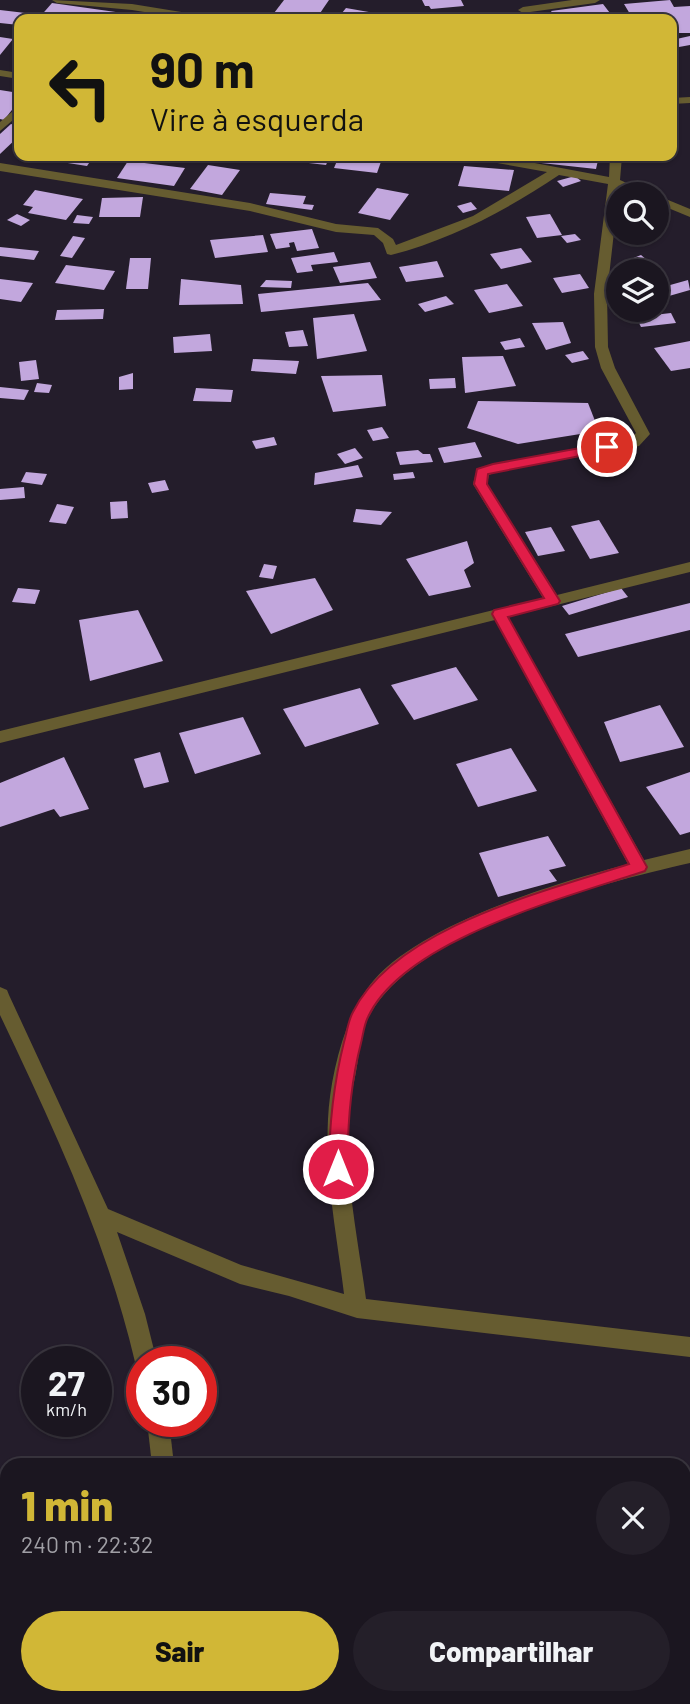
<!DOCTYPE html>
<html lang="pt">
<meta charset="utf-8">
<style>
:root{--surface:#1b1620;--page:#241f29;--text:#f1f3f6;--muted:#a09fa5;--line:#39353e;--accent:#d1b736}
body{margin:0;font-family:Barlow,sans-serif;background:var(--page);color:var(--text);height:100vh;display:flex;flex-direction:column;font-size:26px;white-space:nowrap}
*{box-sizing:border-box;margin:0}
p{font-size:23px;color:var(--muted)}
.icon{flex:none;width:38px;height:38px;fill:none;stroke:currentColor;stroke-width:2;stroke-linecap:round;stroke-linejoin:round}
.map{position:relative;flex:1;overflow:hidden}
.details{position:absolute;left:0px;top:1458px;width:691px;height:247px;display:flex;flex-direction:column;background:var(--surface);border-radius:21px 21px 0 0;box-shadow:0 2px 5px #0004,0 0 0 2px var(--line)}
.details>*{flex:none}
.banner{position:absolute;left:14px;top:14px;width:663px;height:147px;border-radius:14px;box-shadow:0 2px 5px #0004,0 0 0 2px var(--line);background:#d1b736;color:#111;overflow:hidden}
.fabs{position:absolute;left:606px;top:182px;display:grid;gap:14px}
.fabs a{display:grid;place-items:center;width:63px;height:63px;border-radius:50%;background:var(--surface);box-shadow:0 2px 5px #0004,0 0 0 2px var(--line);font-size:35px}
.speed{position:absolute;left:21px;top:1346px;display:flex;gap:14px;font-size:35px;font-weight:700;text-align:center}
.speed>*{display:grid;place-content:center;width:91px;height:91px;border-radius:50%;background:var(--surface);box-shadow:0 2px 5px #0004,0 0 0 2px var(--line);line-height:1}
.speed small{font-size:18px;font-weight:400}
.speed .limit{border:10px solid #d22;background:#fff;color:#111}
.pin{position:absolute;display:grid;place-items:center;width:60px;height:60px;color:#fff;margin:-30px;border:4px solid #fff;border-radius:50%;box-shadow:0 2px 7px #0007}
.me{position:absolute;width:77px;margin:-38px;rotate:0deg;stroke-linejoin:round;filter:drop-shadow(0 0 5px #0008)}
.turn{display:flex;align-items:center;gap:24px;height:147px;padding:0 21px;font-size:32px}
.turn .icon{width:91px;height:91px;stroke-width:2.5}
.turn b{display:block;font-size:49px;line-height:60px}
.round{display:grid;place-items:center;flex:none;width:74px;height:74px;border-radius:37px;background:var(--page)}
.headline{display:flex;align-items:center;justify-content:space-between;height:119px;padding:0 21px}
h1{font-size:42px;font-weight:800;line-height:52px;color:var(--accent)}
.action{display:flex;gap:14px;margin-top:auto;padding:14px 21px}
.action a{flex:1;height:80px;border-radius:42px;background:var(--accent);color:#111;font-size:28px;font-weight:800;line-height:80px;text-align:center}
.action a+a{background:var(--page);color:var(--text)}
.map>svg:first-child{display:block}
</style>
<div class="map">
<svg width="690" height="1704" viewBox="0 0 690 1704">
<rect width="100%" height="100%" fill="#241d2b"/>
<g fill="#c2a7dd">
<polygon points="284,0 329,0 316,19 271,17"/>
<polygon points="422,0 461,0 464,6 431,9 429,6 425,6"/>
<polygon points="670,0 674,7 690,6 690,33 674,33 672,19 617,19 615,17 630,14 624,4"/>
<polygon points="52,3 144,16 142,19 38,19"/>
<polygon points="603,4 613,17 572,19 569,15 555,17 551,11"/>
<polygon points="346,8 403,18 402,19 337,19"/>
<polygon points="0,10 34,14 30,19 19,19 19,25 0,23"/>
<polygon points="690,36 690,45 679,47 672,40"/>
<polygon points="0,37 13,39 0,55"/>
<polygon points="0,90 19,93 19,101 4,120 0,119"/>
<polygon points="11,124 19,126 19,136 0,154 0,134"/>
<polygon points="45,156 94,156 87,166 42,159"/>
<polygon points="303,156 330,156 326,165 300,162"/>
<polygon points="339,156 383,156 377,173 334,168"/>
<polygon points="525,156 586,161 587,156 599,156 596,169 523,161"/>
<polygon points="128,161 185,168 174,186 117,178"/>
<polygon points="208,165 240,170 222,195 190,189"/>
<polygon points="464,166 514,170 509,191 458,186"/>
<polygon points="575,176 581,181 563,187 557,181"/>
<polygon points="377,188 409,194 390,220 358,213"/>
<polygon points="35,190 83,199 66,220 28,213 33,207 23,205"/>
<polygon points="270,193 306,196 303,204 314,205 312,210 266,204"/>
<polygon points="143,197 140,217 99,217 102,198"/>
<polygon points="471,202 477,209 463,213 457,206"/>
<polygon points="17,214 30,220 21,226 7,220"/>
<polygon points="550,214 562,235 537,238 526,217"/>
<polygon points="77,215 93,217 89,224 73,223"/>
<polygon points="312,229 319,248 297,251 294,242 289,243 290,247 276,249 270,234"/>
<polygon points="575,234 581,240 567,243 561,236"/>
<polygon points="263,235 268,252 215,258 210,240"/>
<polygon points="73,236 85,238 72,258 60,256"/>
<polygon points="0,247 39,251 34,260 0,256"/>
<polygon points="521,248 532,262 501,269 490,254"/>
<polygon points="334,252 338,262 311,265 313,271 297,273 291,258"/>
<polygon points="641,255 660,271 661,272 656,274 656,271 641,271 631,259"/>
<polygon points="130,258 151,258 148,289 126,289"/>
<polygon points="437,261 444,277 406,282 399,267"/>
<polygon points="370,262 377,278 340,283 333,267"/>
<polygon points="66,265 115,271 104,290 55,283"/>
<polygon points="580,274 589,288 562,293 553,278"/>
<polygon points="0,279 33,283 21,302 0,299"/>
<polygon points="181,279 241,285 243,304 179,305"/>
<polygon points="266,280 292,281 291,288 260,287"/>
<polygon points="688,280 690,290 662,298 656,292 656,289"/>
<polygon points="368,283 381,300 261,312 258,294"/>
<polygon points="507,284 523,306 489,313 474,290"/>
<polygon points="446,296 454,304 425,312 418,304"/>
<polygon points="104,309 103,319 55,320 57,310"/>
<polygon points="671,313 676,323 641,327 636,317"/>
<polygon points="354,314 367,351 317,359 313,318"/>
<polygon points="563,322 571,343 546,350 532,323"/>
<polygon points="303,330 308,346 289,347 285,332"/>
<polygon points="210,334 212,351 174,353 173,337"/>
<polygon points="520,338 525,347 505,350 500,342"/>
<polygon points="690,341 690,368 671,371 654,348"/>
<polygon points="583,351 589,359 572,363 565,355"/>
<polygon points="503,356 516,386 465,393 462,357"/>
<polygon points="253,359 299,361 296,374 251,371"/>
<polygon points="36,360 39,379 21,381 19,362"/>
<polygon points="133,373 133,389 119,390 119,377"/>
<polygon points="382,375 386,406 333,412 321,376"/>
<polygon points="455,378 456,388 430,389 429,379"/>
<polygon points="37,383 52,385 49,393 34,392"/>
<polygon points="0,387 29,390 24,400 0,398"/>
<polygon points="196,388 233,390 231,402 193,401"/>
<polygon points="478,401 588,403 599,431 518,444 467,428"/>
<polygon points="382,427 389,438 373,441 367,430"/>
<polygon points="274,437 277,445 256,449 252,441"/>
<polygon points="475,442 482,457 444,463 438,448"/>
<polygon points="355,448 363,458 345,464 337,454"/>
<polygon points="418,450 423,454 430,454 433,462 400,465 396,452"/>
<polygon points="614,454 622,468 597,472 590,458"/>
<polygon points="358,465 363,477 314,485 315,473"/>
<polygon points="26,472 47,474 42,485 21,482"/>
<polygon points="413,472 415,478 394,480 393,474"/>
<polygon points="165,480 169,490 152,493 148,483"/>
<polygon points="24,487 25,498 0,500 0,489"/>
<polygon points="127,501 128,518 111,519 110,502"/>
<polygon points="57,504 74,507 66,524 49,522"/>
<polygon points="356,509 392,512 381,525 353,522"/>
<polygon points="599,520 619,553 590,559 571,526"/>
<polygon points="551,527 565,551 538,556 525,532"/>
<polygon points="467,541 474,563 464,570 471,587 429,596 406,559"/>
<polygon points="264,564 277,566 273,579 259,577"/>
<polygon points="315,578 333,610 271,634 246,591"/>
<polygon points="18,588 40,590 35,604 12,602"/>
<polygon points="621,588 628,597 569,615 562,606"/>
<polygon points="690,603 690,630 578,657 565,634"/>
<polygon points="138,610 163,661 90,681 79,620"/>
<polygon points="456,667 478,700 414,720 391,685"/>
<polygon points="360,688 379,724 305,747 283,709"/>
<polygon points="660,705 684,747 620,762 604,722"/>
<polygon points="243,717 261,754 195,774 179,733"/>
<polygon points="511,748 537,791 478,807 456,764"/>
<polygon points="160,752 169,782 144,788 134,759"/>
<polygon points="64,757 89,809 60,817 54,809 0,827 0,783"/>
<polygon points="690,772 690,832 680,835 646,787"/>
<polygon points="548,836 566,866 549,870 557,881 498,897 479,853"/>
<polygon points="514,1698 576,1698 578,1704 505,1704"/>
</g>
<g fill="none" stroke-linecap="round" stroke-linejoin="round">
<g fill="#665c30" fill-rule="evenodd">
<polygon points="52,0 132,4 206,16 211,19 188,19 132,10 57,3"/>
<polygon points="572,0 600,0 595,3 523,13 518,10 523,7"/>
<polygon points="0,70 19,73 19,79 0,76"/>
<polygon points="690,97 690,103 672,104 672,98"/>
<polygon points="19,106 19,115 0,131 0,122"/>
<path d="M474,156H497L609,177L610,156H622L620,180L651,194H635L619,188L607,294L608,347L615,368L650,434L639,446L634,447L499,471L489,475L487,484L557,595L690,562V572L508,617L644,860L690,849V863C599,884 411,930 367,1020C360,1036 359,1055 356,1072C353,1087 349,1103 348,1119C345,1179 358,1240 366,1299L690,1337V1357L357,1318L289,1296L240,1284L117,1232L145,1314L157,1362H142V1371L135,1362C106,1239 54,1129 0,1015V987L7,990L9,995L108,1209L241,1265L344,1294C337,1236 325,1178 328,1119C330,1076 345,1013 374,980C424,923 556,883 628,864L495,620L0,743V731L543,598L473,484L477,469L492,464L630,439L636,433L601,368L595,347L594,294L608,184L559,175C507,210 452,239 391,255L387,254L383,243L374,235L336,232L250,211L0,171V163L250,203L336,224L378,228L393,239L396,245L473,216L547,172L480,160Z"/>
<polygon points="656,195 690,209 690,217 656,203"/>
<polygon points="147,1421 169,1421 174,1465 152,1465"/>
<polygon points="154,1698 178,1698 177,1704 153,1704"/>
</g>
</g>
<path fill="#e11d48" stroke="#92132f" stroke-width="2" d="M607,443L611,445V450L488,474L487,484L560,601L558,604L508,617L647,867L645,871C568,897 404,939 368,1017C364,1025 363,1035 361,1043C350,1086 347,1125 348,1169L345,1175L338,1177L332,1175L329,1169C329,1124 333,1086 344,1042C347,1032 348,1021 353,1012C395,927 546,891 629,864L492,614L494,610L544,598L474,484L477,469L493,464Z"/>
</svg>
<div class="fabs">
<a><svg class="icon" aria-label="search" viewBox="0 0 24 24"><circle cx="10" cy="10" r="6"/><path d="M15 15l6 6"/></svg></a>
<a><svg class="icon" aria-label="layers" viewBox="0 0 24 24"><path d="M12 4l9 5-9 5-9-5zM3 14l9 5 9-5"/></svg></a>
</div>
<div class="speed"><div>27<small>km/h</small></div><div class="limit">30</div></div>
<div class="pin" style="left:607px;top:447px;background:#d93025"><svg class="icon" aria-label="arrive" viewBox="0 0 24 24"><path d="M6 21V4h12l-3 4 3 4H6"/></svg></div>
<svg class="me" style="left:338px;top:1169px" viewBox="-20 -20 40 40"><circle r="17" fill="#e11d48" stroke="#fff" stroke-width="3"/><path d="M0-11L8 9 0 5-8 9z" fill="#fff"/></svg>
<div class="banner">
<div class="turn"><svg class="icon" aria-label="left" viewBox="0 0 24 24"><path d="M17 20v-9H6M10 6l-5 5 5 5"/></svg><div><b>90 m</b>Vire à esquerda</div></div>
</div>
<section class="details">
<div class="headline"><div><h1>1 min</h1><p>240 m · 22:32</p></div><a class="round"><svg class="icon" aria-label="close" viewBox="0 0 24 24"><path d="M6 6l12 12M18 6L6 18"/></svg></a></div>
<div class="action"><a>Sair</a><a>Compartilhar</a></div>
</section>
</div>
